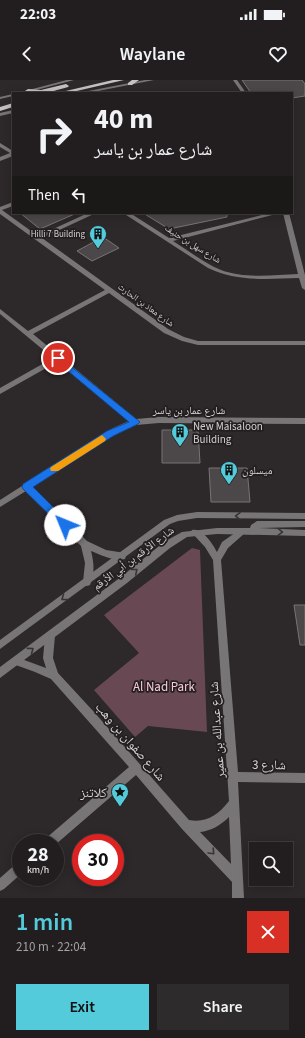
<!DOCTYPE html>
<meta charset="utf-8">
<style>
:root{--surface:#221e1f;--page:#2e2b2c;--text:#f1f3f6;--muted:#a2a2a4;--line:#3f3c3d;--accent:#53cbdb}
body{margin:0;font-family:"Source Sans 3","Noto Naskh Arabic",sans-serif;background:var(--page);color:var(--text);height:100vh;display:flex;flex-direction:column;font-size:15px;white-space:nowrap}
*{box-sizing:border-box;margin:0}
p{font-size:13px;color:var(--muted)}
.icon{flex:none;width:22px;height:22px;fill:none;stroke:currentColor;stroke-width:2;stroke-linecap:round;stroke-linejoin:round}
.map{position:relative;height:818px;overflow:hidden}
.panel{display:flex;flex-direction:column;background:var(--surface);flex:1}
.panel>*{flex:none}
.hud{position:absolute;left:12px;top:12px;width:281px;height:122px;border-radius:0px;box-shadow:0 2px 10px #0003,0 0 0 1px var(--line);background:#221e1f;color:var(--text);overflow:hidden}
.buttons{position:absolute;left:249px;top:762px;display:grid;gap:8px}
.buttons a{display:grid;place-items:center;width:44px;height:44px;border-radius:0px;background:var(--surface);box-shadow:0 2px 10px #0003,0 0 0 1px var(--line);font-size:20px}
.speed{position:absolute;left:12px;top:754px;display:flex;gap:8px;font-size:20px;font-weight:700;text-align:center}
.speed>*{display:grid;place-content:center;width:52px;height:52px;border-radius:50%;background:var(--surface);box-shadow:0 2px 10px #0003,0 0 0 1px var(--line);line-height:1}
.speed small{font-size:10px;font-weight:400}
.speed .limit{border:6px solid #d22;background:#fff;color:#111}
.pin{position:absolute;display:grid;place-items:center;width:34px;height:34px;color:#fff;margin:-17px;border:2px solid #fff;border-radius:50%;box-shadow:0 1px 4px #0007}
.me{position:absolute;width:44px;margin:-22px;rotate:315deg;stroke-linejoin:round;filter:drop-shadow(0 0 3px #0008)}
.turn{display:flex;align-items:center;gap:14px;height:84px;padding:0 16px;font-size:18px}
.turn .icon{width:52px;height:52px;stroke-width:2.5}
.turn b{display:block;font-size:28px;line-height:34px}
.then{display:flex;align-items:center;height:38px;padding:0 16px;background:#0003;gap:8px;font-size:15px}
.round{display:grid;place-items:center;flex:none;width:42px;height:42px;border-radius:0px;background:var(--page)}
.summary{display:flex;align-items:center;justify-content:space-between;height:68px;padding:0 16px}
h1{font-size:24px;font-weight:600;line-height:30px;color:var(--accent)}
.primary-button{display:flex;gap:8px;margin-top:auto;padding:8px 16px}
.primary-button a{flex:1;height:46px;border-radius:0px;background:var(--accent);color:#111;font-size:16px;font-weight:600;line-height:46px;text-align:center}
.primary-button a+a{background:var(--page);color:var(--text)}
.status{display:flex;justify-content:space-between;align-items:center;height:28px;padding:0 20px;background:var(--surface);direction:ltr}
.status svg{height:11px;fill:currentColor}
header{display:flex;justify-content:space-between;align-items:center;height:52px;padding:0 16px;background:var(--surface);font-size:18px;font-weight:600}
.map>svg:first-child{display:block}
</style>
<div class="status"><b>22:03</b><svg viewBox="0 0 49 12"><path d="M0 12V9h3v3zM5 12V6h3v6zM10 12V3h3v9zM15 12V0h3v12zM26 1h20v11H26zM47 4h2v5h-2z"/></svg></div>
<header><svg class="icon" aria-label="back" viewBox="0 0 24 24"><path d="M15 5l-7 7 7 7"/></svg>Waylane<svg class="icon" aria-label="heart" viewBox="0 0 24 24"><path d="M12 20l-8-8c-3-5 5-10 8-4 3-6 11-1 8 4z"/></svg></header>
<div class="map">
<svg width="305" height="818" viewBox="0 0 305 818">
<rect width="100%" height="100%" fill="#2d2829"/>
<polygon fill="#674853" points="192,468 200,470 207,652 148,646 135,657 94,610 139,573 104,535"/>
<g fill="#4c4749" stroke="#797375">
<polygon points="242,0 302,0 305,4 305,16 292,18 292,13 251,13"/>
<polygon points="20,133 77,133 40,149"/>
<polygon points="143,133 227,133 227,137 169,149"/>
<polygon points="103,157 119,168 92,181 77,171"/>
<polygon points="162,350 198,350 200,383 162,383"/>
<polygon points="209,388 247,388 250,422 211,422"/>
<polygon points="294,525 305,525 305,565 300,565"/>
</g>
<g fill="none" stroke-linecap="round" stroke-linejoin="round">
<g fill="#777575" fill-rule="evenodd">
<polygon points="67,0 74,0 25,13 17,13"/>
<polygon points="145,0 154,0 88,13 78,13"/>
<polygon points="233,0 237,0 246,13 242,13"/>
<polygon points="13,14 13,16 0,19 0,17"/>
<polygon points="13,30 13,33 0,36 0,33"/>
<polygon points="0,63 13,71 13,76 0,81 0,77 10,73 0,67"/>
<path d="M13,122V126L2,130L38,156L88,133H96L42,158L168,249L184,257L198,261H305V265H198L182,261L164,253L109,213L33,254L136,339L159,337L305,338V344L159,343L136,345L119,352L32,407L87,461L106,470L125,473L126,476L125,479C114,482 101,475 91,471C94,482 95,494 90,505L87,506L84,505L83,502L85,483L81,466L26,411L0,427V420L113,348L129,341L57,282L0,314V308L53,278L0,234V229L28,251L105,210L0,134V127Z"/>
<path d="M123,133H130L169,158L270,133H280L173,161C189,171 204,183 221,190C245,199 274,195 298,194L283,133H289L305,195V210L302,208L299,198C268,199 237,202 208,188Z"/>
<path d="M242,448L245,449L246,451L245,453L228,468L221,480L238,692L305,693V703L238,702L244,818H232V802L182,749L136,695L55,765V763H43L45,759L129,687L51,599L35,592L13,584L11,581L13,578L16,577L46,588L43,578L45,556L47,553L50,552L53,553L55,556L53,578L58,593L94,632L189,740C207,743 218,735 229,721L213,480L205,467L191,452L192,450C202,447 213,464 217,472L222,462ZM229,737L231,784L200,752C211,751 221,745 229,737Z"/>
<polygon points="21,781 21,794 4,809 0,811 0,798 17,783"/>
</g>
<g fill="#777575" fill-rule="evenodd">
<polygon points="197,432 305,433 305,439 197,438 178,441 170,444 0,569 0,560 164,440 177,435"/>
<polygon points="257,441 305,441 305,447 259,448 305,450 305,456 217,454 187,457 170,468 127,503 0,598 0,587 121,497 164,462 182,452 217,448 250,448 251,445"/>
</g>
<g fill="#c6c1c2" fill-rule="evenodd">
<polygon points="113,0 124,0 68,13 57,13"/>
<polygon points="132,0 139,0 132,5 128,5 128,3"/>
<path d="M66,4L69,6L68,7C56,10 36,18 25,11L28,9L41,10Z"/>
<polygon points="13,23 13,27 0,31 0,27"/>
</g>
</g>
<defs><path id="oneway-chevron" d="M-2-3.5L2.5 0L-2 3.5" fill="none" stroke-width="1.6" stroke-linecap="round" stroke-linejoin="round"/></defs>
<g stroke="#383435">
<use href="#oneway-chevron" transform="translate(238 436) rotate(-179)"/>
<use href="#oneway-chevron" transform="translate(280 452) rotate(1)"/>
<use href="#oneway-chevron" transform="translate(135 491) rotate(-39)"/>
<use href="#oneway-chevron" transform="translate(64 518) rotate(144)"/>
<use href="#oneway-chevron" transform="translate(31 570) rotate(-37)"/>
<use href="#oneway-chevron" transform="translate(212 772) rotate(47)"/>
</g>
<polygon fill="#1a73e8" stroke="#114b97" points="58,276 140,342 138,344 113,356 33,407 68,442 70,445 68,447 62,447 23,409 22,407 23,404 107,351 129,342 55,280 54,278"/>
<polygon fill="#f59e0b" points="102,355 106,359 105,361 58,391 51,391 50,389 51,387"/>
<defs>
<symbol id="building-pin" viewBox="-11 -11 22 30"><path d="M0 17L-7.5 6A9.5 9.5 0 1 1 7.5 6Z" fill="#53cbdb" stroke="#231f20"/><path d="M-4-6H4V6H1V3H-1V6H-4ZM-2.5-4.3h1.7v1.8h-1.7ZM.8-4.3h1.7v1.8H.8ZM-2.5-1h1.7V.8h-1.7ZM.8-1h1.7V.8H.8Z" fill="#111"/></symbol>
<symbol id="sight-pin" viewBox="-11 -11 22 30"><path d="M0 17L-7.5 6A9.5 9.5 0 1 1 7.5 6Z" fill="#53cbdb" stroke="#231f20"/><path d="M0-6L1.8-2.2L6-1.7L2.9 1.2L3.7 5.4L0 3.3L-3.7 5.4L-2.9 1.2L-6-1.7L-1.8-2.2Z" fill="#111"/></symbol>
</defs>
<g fill-rule="evenodd">
<use href="#building-pin" x="88" y="144" width="20" height="27"/>
<use href="#building-pin" x="170" y="342" width="20" height="27"/>
<use href="#building-pin" x="219" y="380" width="20" height="27"/>
<use href="#sight-pin" x="110" y="702" width="20" height="27"/>
</g>
<g text-anchor="middle" stroke-width="3.5" stroke-linejoin="round" paint-order="stroke">
<g font-size="9" fill="#d5d2d3" stroke="#231f20" text-anchor="end">
<text x="85" y="157">Hilli 7 Building</text>
</g>
<g font-size="9" fill="#d5d2d3" stroke="#231f20">
<text transform="translate(193 164) rotate(32)" y="3">شارع سهل بن حنيف</text>
<text transform="translate(146 225) rotate(36)" y="3">شارع معاذ بن الحارث</text>
</g>
<g font-size="11" fill="#d5d2d3" stroke="#231f20">
<text x="189" y="334">شارع عمار بن ياسر</text>
<text transform="translate(133 478) rotate(-37)" y="4">شارع الأرقم بن أبي الأرقم</text>
</g>
<g font-size="11" fill="#d5d2d3" stroke="#231f20" text-anchor="start">
<text x="193" y="350">New Maisaloon<tspan x="193" dy="13">Building</tspan></text>
<text x="242" y="394">ميسلون</text>
</g>
<g font-size="13" fill="#fcc8d9" stroke="#231f20">
<text x="164" y="611">Al Nad Park</text>
</g>
<g font-size="13" fill="#d5d2d3" stroke="#231f20">
<text transform="translate(216 650) rotate(-94)" y="5">شارع عبدالله بن عمير</text>
<text transform="translate(131 661) rotate(49)" y="5">شارع صفوان بن وهب</text>
<text transform="translate(269 684) rotate(1)" y="5">شارع 3</text>
</g>
<g font-size="13" fill="#d5d2d3" stroke="#231f20" text-anchor="end">
<text x="107" y="717">كلاتنز</text>
</g>
</g>
</svg>
<div class="buttons">
<a><svg class="icon" aria-label="search" viewBox="0 0 24 24"><circle cx="10" cy="10" r="6"/><path d="M15 15l6 6"/></svg></a>
</div>
<div class="speed"><div>28<small>km/h</small></div><div class="limit">30</div></div>
<div class="pin" style="left:58px;top:278px;background:#d93025"><svg class="icon" aria-label="arrive" viewBox="0 0 24 24"><path d="M6 21V4h12l-3 4 3 4H6"/></svg></div>
<svg class="me" style="left:65px;top:445px" viewBox="-20 -20 40 40"><circle r="19" fill="#fff"/><path d="M0-13L10 11 0 6-10 11z" fill="#1a73e8"/></svg>
<div class="hud">
<div class="turn"><svg class="icon" aria-label="right" viewBox="0 0 24 24"><path d="M7 20v-9h11M14 6l5 5-5 5"/></svg><div><b>40 m</b>شارع عمار بن ياسر</div></div>
<div class="then">Then<svg class="icon" aria-label="left" viewBox="0 0 24 24"><path d="M17 20v-9H6M10 6l-5 5 5 5"/></svg></div>
</div>
</div>
<section class="panel">
<div class="summary"><div><h1>1 min</h1><p>210 m · 22:04</p></div><a class="round" style="background:#d93025;color:#fff"><svg class="icon" aria-label="close" viewBox="0 0 24 24"><path d="M6 6l12 12M18 6L6 18"/></svg></a></div>
<div class="primary-button"><a>Exit</a><a>Share</a></div>
</section>
